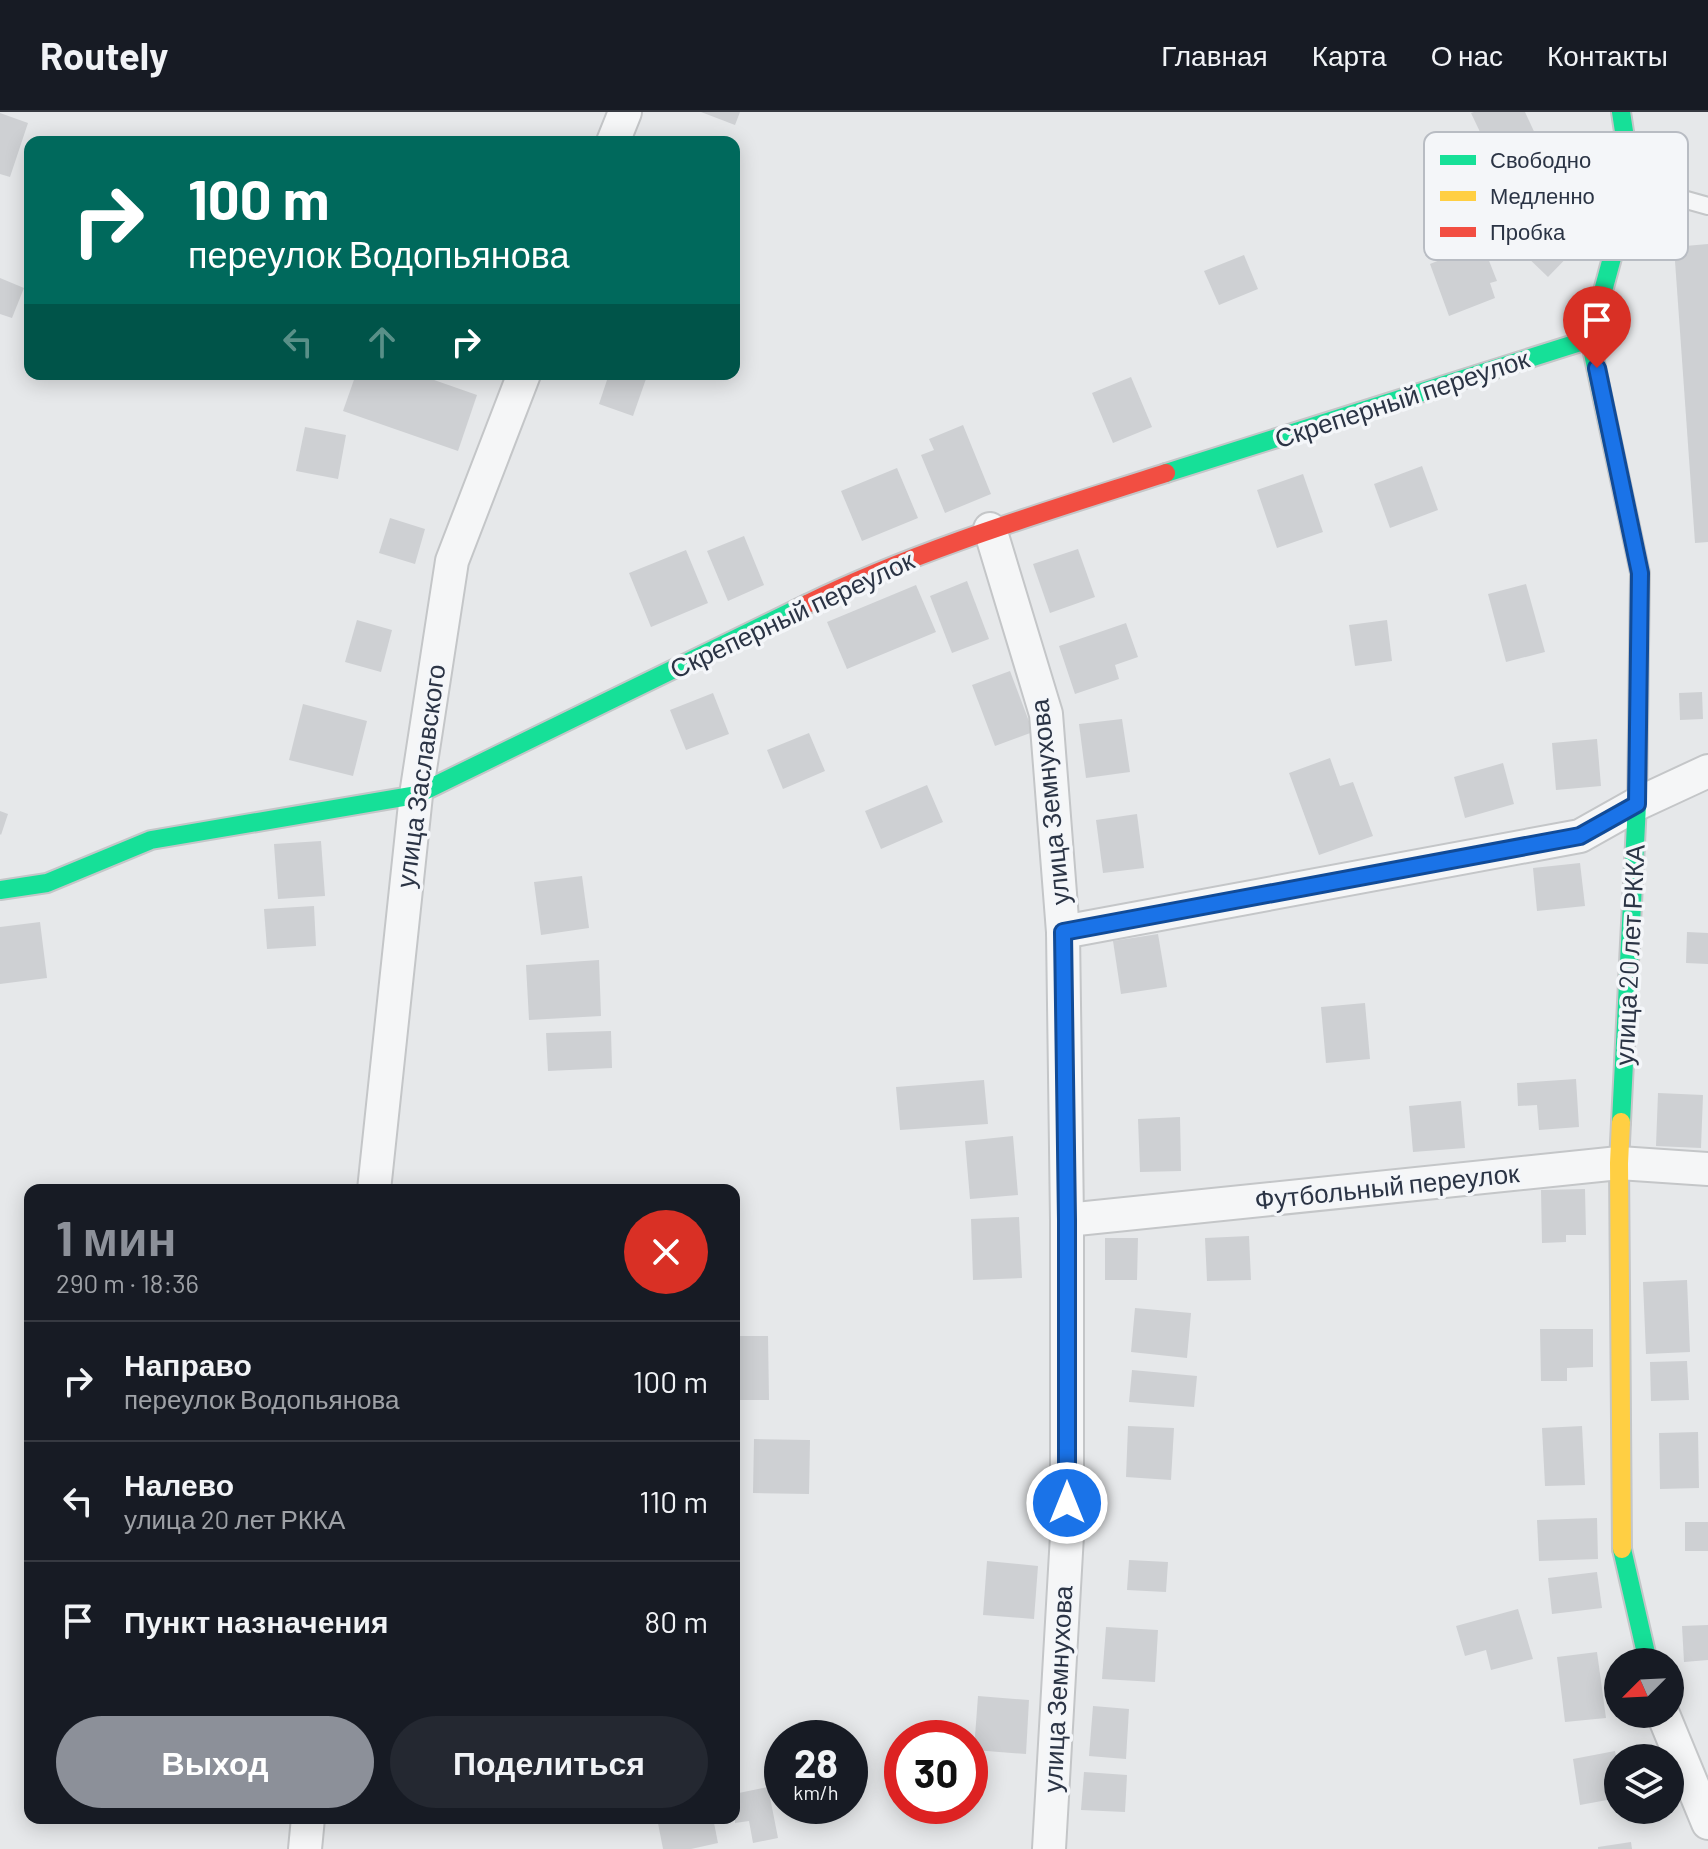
<!DOCTYPE html>
<html lang="ru">
<meta charset="utf-8">
<style>
:root{--surface:#171b24;--page:#242831;--text:#f1f3f6;--muted:#9ea1a6;--line:#363941;--accent:#8c9099}
body{margin:0;font-family:Barlow,sans-serif;background:var(--page);color:var(--text);height:100vh;display:flex;flex-direction:column;font-size:30px;white-space:nowrap}
*{box-sizing:border-box;margin:0}
p{font-size:26px;color:var(--muted)}
.icon{flex:none;width:44px;height:44px;fill:none;stroke:currentColor;stroke-width:2;stroke-linecap:round;stroke-linejoin:round}
.map{position:relative;flex:1;overflow:hidden}
.details{position:absolute;left:24px;top:1072px;width:716px;height:640px;display:flex;flex-direction:column;background:var(--surface);border-radius:16px;box-shadow:0 4px 20px #0003}
.details>*{flex:none}
.guide{position:absolute;left:24px;top:24px;width:716px;height:244px;border-radius:16px;box-shadow:0 4px 20px #0003;background:#00695c;color:#fff;overflow:hidden}
.needle{width:52px;rotate:246deg}
.fabs{position:absolute;left:1604px;top:1536px;display:grid;gap:16px}
.fabs a{display:grid;place-items:center;width:80px;height:80px;border-radius:50%;background:var(--surface);box-shadow:0 4px 20px #0003;font-size:40px}
.speed{position:absolute;left:764px;top:1608px;display:flex;gap:16px;font-size:40px;font-weight:700;text-align:center}
.speed>*{display:grid;place-content:center;width:104px;height:104px;border-radius:50%;background:var(--surface);box-shadow:0 4px 20px #0003;line-height:1}
.speed small{font-size:20px;font-weight:400}
.speed .limit{border:12px solid #d22;background:#fff;color:#111}
.pin{position:absolute;display:grid;place-items:center;width:68px;height:68px;color:#fff;margin:-82px -34px;border-radius:50% 50% 50% 0;rotate:-45deg;box-shadow:0 0 8px #0007}
.pin .icon{rotate:45deg}
.me{position:absolute;width:88px;margin:-44px;rotate:0deg;stroke-linejoin:round;filter:drop-shadow(0 0 6px #0008)}
.turn{display:flex;align-items:center;gap:28px;height:168px;padding:0 32px;font-size:36px}
.turn .icon{width:104px;height:104px;stroke-width:2.5}
.turn b{display:block;font-size:56px;line-height:68px}
.lanes{display:flex;align-items:center;height:76px;padding:0 32px;background:#0003;justify-content:center;gap:40px;direction:ltr}
.lanes .off{opacity:.35}
.round{display:grid;place-items:center;flex:none;width:84px;height:84px;border-radius:42px;background:var(--page)}
.headline{display:flex;align-items:center;justify-content:space-between;height:136px;padding:0 32px}
h1{font-size:48px;font-weight:700;line-height:60px;color:var(--accent)}
.button{display:flex;gap:16px;margin-top:auto;padding:16px 32px}
.button a{flex:1;height:92px;border-radius:48px;background:var(--accent);color:#fff;font-size:32px;font-weight:700;line-height:92px;text-align:center}
.button a+a{background:var(--page);color:var(--text)}
ul{padding:0;list-style:none}
li{display:flex;align-items:center;gap:24px;height:120px;padding:0 32px;border-top:2px solid var(--line)}
li div{flex:1}
li b{display:block;font-size:30px}
li em{font-style:normal}
header{display:flex;align-items:center;gap:48px;box-sizing:border-box;height:112px;padding:0 40px;background:var(--surface);border-bottom:2px solid var(--line)}
header strong{font-size:38px}
nav{display:flex;gap:44px;margin-inline-start:auto;font-size:28px}
.map>svg:first-child{display:block}
</style>
<header>
<strong>Routely</strong>
<nav><a>Главная</a><a>Карта</a><a>О нас</a><a>Контакты</a></nav>
</header>
<div class="map">
<svg width="1708" height="1737" viewBox="0 0 1708 1737">
<rect width="100%" height="100%" fill="#e6e8ea"/>
<g fill="#ced0d3">
<polygon points="701,0 740,0 735,13"/>
<polygon points="1474,0 1525,0 1544,41 1500,62 1471,1"/>
<polygon points="0,1 28,11 10,65 0,62"/>
<polygon points="1554,108 1580,132 1548,165 1522,140"/>
<polygon points="1482,131 1497,169 1490,171 1495,186 1449,204 1430,152"/>
<polygon points="1708,132 1708,430 1695,431 1674,135"/>
<polygon points="1244,143 1258,177 1219,193 1204,159"/>
<polygon points="0,166 24,176 12,206 0,202"/>
<polygon points="356,262 417,262 477,283 458,339 343,299"/>
<polygon points="609,262 641,262 647,264 633,304 599,292"/>
<polygon points="1131,265 1152,315 1113,331 1092,281"/>
<polygon points="963,313 991,382 945,401 921,343 934,338 929,327"/>
<polygon points="305,315 346,323 338,367 296,359"/>
<polygon points="1422,354 1438,398 1390,416 1374,372"/>
<polygon points="897,356 918,406 862,429 841,379"/>
<polygon points="1303,362 1323,420 1277,436 1257,378"/>
<polygon points="390,406 425,417 415,452 379,441"/>
<polygon points="744,424 764,473 728,489 707,439"/>
<polygon points="1078,437 1095,485 1050,501 1033,452"/>
<polygon points="686,438 708,491 651,515 629,461"/>
<polygon points="967,469 989,527 952,541 930,484"/>
<polygon points="1526,472 1545,540 1506,550 1488,482"/>
<polygon points="916,473 936,520 847,557 827,510"/>
<polygon points="357,508 392,518 381,560 345,550"/>
<polygon points="1387,508 1392,549 1355,554 1349,513"/>
<polygon points="1126,511 1138,545 1115,553 1119,567 1075,582 1059,534"/>
<polygon points="1010,559 1033,620 995,634 972,573"/>
<polygon points="1702,580 1703,607 1680,608 1679,581"/>
<polygon points="713,581 729,622 686,638 670,598"/>
<polygon points="303,592 367,609 353,664 289,648"/>
<polygon points="1122,607 1130,660 1086,666 1079,612"/>
<polygon points="809,621 825,659 783,677 767,638"/>
<polygon points="1597,627 1601,674 1556,678 1552,631"/>
<polygon points="1330,646 1340,674 1353,670 1373,724 1319,743 1289,661"/>
<polygon points="1503,651 1514,692 1465,706 1454,665"/>
<polygon points="927,673 943,710 881,737 865,699"/>
<polygon points="0,699 8,702 1,723 0,722"/>
<polygon points="1137,702 1144,756 1103,761 1096,708"/>
<polygon points="321,729 325,784 278,787 274,732"/>
<polygon points="1580,751 1585,794 1537,799 1533,756"/>
<polygon points="582,764 589,816 541,823 534,770"/>
<polygon points="314,794 316,834 267,837 264,797"/>
<polygon points="40,810 47,866 0,872 0,815"/>
<polygon points="1687,820 1708,821 1708,852 1686,851"/>
<polygon points="1158,822 1167,875 1121,882 1113,829"/>
<polygon points="599,848 601,904 529,908 526,853"/>
<polygon points="1365,891 1370,947 1326,951 1321,895"/>
<polygon points="611,919 612,956 548,959 546,921"/>
<polygon points="1576,967 1579,1015 1539,1018 1537,993 1518,994 1517,971"/>
<polygon points="984,968 988,1012 900,1018 896,975"/>
<polygon points="1658,981 1703,983 1701,1036 1656,1034"/>
<polygon points="1461,989 1465,1036 1413,1040 1409,994"/>
<polygon points="1180,1005 1181,1059 1140,1060 1138,1007"/>
<polygon points="1013,1024 1018,1083 970,1087 965,1029"/>
<polygon points="1585,1077 1586,1123 1566,1123 1566,1130 1542,1131 1541,1078"/>
<polygon points="1019,1105 1022,1166 973,1168 971,1107"/>
<polygon points="1249,1124 1251,1168 1207,1169 1205,1126"/>
<polygon points="1105,1126 1138,1126 1137,1168 1105,1168"/>
<polygon points="1687,1168 1690,1240 1646,1242 1643,1170"/>
<polygon points="1135,1196 1191,1201 1187,1246 1131,1240"/>
<polygon points="1540,1217 1593,1217 1593,1255 1567,1256 1567,1269 1541,1269"/>
<polygon points="734,1224 768,1224 769,1288 734,1288"/>
<polygon points="1687,1249 1689,1288 1651,1289 1650,1250"/>
<polygon points="1132,1258 1197,1264 1194,1295 1129,1290"/>
<polygon points="1128,1314 1174,1316 1171,1368 1126,1365"/>
<polygon points="1582,1314 1585,1373 1545,1374 1542,1316"/>
<polygon points="1698,1320 1699,1376 1660,1377 1659,1321"/>
<polygon points="754,1327 810,1328 809,1382 753,1381"/>
<polygon points="1597,1406 1598,1447 1539,1449 1537,1408"/>
<rect x="1685" y="1410" width="23" height="29"/>
<polygon points="1129,1448 1168,1450 1166,1480 1127,1478"/>
<polygon points="987,1449 1038,1454 1034,1507 983,1503"/>
<polygon points="1597,1460 1602,1496 1552,1502 1548,1466"/>
<polygon points="1518,1497 1533,1547 1491,1558 1486,1538 1465,1544 1456,1514"/>
<polygon points="1708,1513 1708,1548 1684,1550 1682,1514"/>
<polygon points="1106,1515 1158,1518 1155,1570 1102,1567"/>
<polygon points="1597,1540 1606,1606 1565,1610 1557,1545"/>
<polygon points="978,1584 1029,1588 1026,1642 974,1638"/>
<polygon points="1093,1594 1129,1597 1126,1647 1089,1644"/>
<polygon points="1615,1639 1618,1655 1618,1686 1580,1693 1573,1647"/>
<polygon points="1084,1660 1127,1663 1125,1700 1081,1698"/>
<polygon points="768,1675 778,1726 753,1731 749,1709 735,1711 734,1682"/>
<polygon points="657,1706 713,1706 718,1731 691,1737 663,1737"/>
<polygon points="1631,1730 1632,1737 1598,1737 1598,1735"/>
</g>
<g fill="none" stroke-linecap="round" stroke-linejoin="round">
<defs>
<polyline id="lane" points="1633,73 1708,94"/>
<g id="street">
<polyline points="613,30 625,0"/>
<polyline points="990,417 1046,602 1063,820 1067,1108 1067,1423 1049,1737"/>
<polyline points="1063,820 1580,724 1637,692 1708,659"/>
<polyline points="374,1078 416,683 452,449 524,262"/>
<polyline points="1067,1108 1619,1051 1708,1057"/>
<polyline points="1663,1602 1708,1711"/>
<polyline points="305,1737 308,1706"/>
</g>
<g id="fast">
<polyline points="1621,0 1632,72 1590,227 1640,461 1637,692 1621,1010"/>
<polyline points="1166,361 1590,227"/>
<polyline points="0,778 47,771 151,728 416,683 807,492"/>
<polyline points="1622,1437 1648,1550"/>
</g>
<polyline id="slow" points="1621,1010 1619,1051 1622,1437"/>
<path id="jam" d="M807,492C922,436 1045,400 1166,361"/>
</defs>
<use href="#lane" stroke="#c4c6c8" stroke-width="20"/>
<use href="#street" stroke="#c4c6c8" stroke-width="36"/>
<use href="#fast" stroke="#c4c6c8" stroke-width="22"/>
<use href="#slow" stroke="#c4c6c8" stroke-width="22"/>
<use href="#jam" stroke="#c4c6c8" stroke-width="22"/>
<use href="#lane" stroke="#f5f6f7" stroke-width="16"/>
<use href="#street" stroke="#f5f6f7" stroke-width="32"/>
<use href="#fast" stroke="#16e098" stroke-width="18"/>
<use href="#slow" stroke="#ffcf43" stroke-width="18"/>
<use href="#jam" stroke="#f24e42" stroke-width="18"/>
</g>
<g fill="none" stroke-linecap="round" stroke-linejoin="round">
<defs>
<polyline id="route" points="1067,1391 1067,1108 1063,820 1580,724 1637,692 1640,461 1597,256"/>
</defs>
<use href="#route" stroke="#114b97" stroke-width="20"/>
<use href="#route" stroke="#1a73e8" stroke-width="14"/>
</g>
<g text-anchor="middle" stroke-width="7" stroke-linejoin="round" paint-order="stroke">
<g font-size="26" fill="#2b3445" stroke="#f4f6f9">
<text transform="translate(1402 287) rotate(-18)" y="9">Скреперный переулок</text>
<text transform="translate(792 503) rotate(-25)" y="9">Скреперный переулок</text>
<text transform="translate(421 664) rotate(-82)" y="9">улица Заславского</text>
<text transform="translate(1050 690) rotate(-96)" y="9">улица Земнухова</text>
<text transform="translate(1630 843) rotate(-87)" y="9">улица 20 лет РККА</text>
<text transform="translate(1387 1075) rotate(-6)" y="9">Футбольный переулок</text>
<text transform="translate(1058 1577) rotate(-87)" y="9">улица Земнухова</text>
</g>
</g>
<rect x="1424" y="20" width="264" height="128" rx="12" fill="#f4f6f9" stroke="#b8bcc3" stroke-width="2"/>
<rect x="1440" y="43" width="36" height="10" fill="#16e098"/>
<rect x="1440" y="79" width="36" height="10" fill="#ffcf43"/>
<rect x="1440" y="115" width="36" height="10" fill="#f24e42"/>
<g font-size="22" fill="#2b3445">
<text x="1490" y="56">Свободно</text>
<text x="1490" y="92">Медленно</text>
<text x="1490" y="128">Пробка</text>
</g>
</svg>
<div class="fabs">
<a><svg class="needle" viewBox="-14 -14 28 28"><path d="M0-13l5 13h-10z" fill="#e53935"/><path d="M0 13l5-13h-10z" fill="#9ea1a6"/></svg></a>
<a><svg class="icon" aria-label="layers" viewBox="0 0 24 24"><path d="M12 4l9 5-9 5-9-5zM3 14l9 5 9-5"/></svg></a>
</div>
<div class="speed"><div>28<small>km/h</small></div><div class="limit">30</div></div>
<div class="pin" style="left:1597px;top:256px;background:#d93025"><svg class="icon" aria-label="arrive" viewBox="0 0 24 24"><path d="M6 21V4h12l-3 4 3 4H6"/></svg></div>
<svg class="me" style="left:1067px;top:1391px" viewBox="-20 -20 40 40"><circle r="17" fill="#1a73e8" stroke="#fff" stroke-width="3"/><path d="M0-11L8 9 0 5-8 9z" fill="#fff"/></svg>
<div class="guide">
<div class="turn"><svg class="icon" aria-label="right" viewBox="0 0 24 24"><path d="M7 20v-9h11M14 6l5 5-5 5"/></svg><div><b>100 m</b>переулок Водопьянова</div></div>
<div class="lanes"><svg class="icon off" aria-label="left" viewBox="0 0 24 24"><path d="M17 20v-9H6M10 6l-5 5 5 5"/></svg><svg class="icon off" aria-label="ahead" viewBox="0 0 24 24"><path d="M12 20V5M6 11l6-6 6 6"/></svg><svg class="icon" aria-label="right" viewBox="0 0 24 24"><path d="M7 20v-9h11M14 6l5 5-5 5"/></svg></div>
</div>
<section class="details">
<div class="headline"><div><h1>1 мин</h1><p>290 m · 18:36</p></div><a class="round" style="background:#d93025;color:#fff"><svg class="icon" aria-label="close" viewBox="0 0 24 24"><path d="M6 6l12 12M18 6L6 18"/></svg></a></div>
<ul>
<li><svg class="icon" aria-label="right" viewBox="0 0 24 24"><path d="M7 20v-9h11M14 6l5 5-5 5"/></svg><div><b>Направо</b><p>переулок Водопьянова</p></div><em>100 m</em></li>
<li><svg class="icon" aria-label="left" viewBox="0 0 24 24"><path d="M17 20v-9H6M10 6l-5 5 5 5"/></svg><div><b>Налево</b><p>улица 20 лет РККА</p></div><em>110 m</em></li>
<li><svg class="icon" aria-label="arrive" viewBox="0 0 24 24"><path d="M6 21V4h12l-3 4 3 4H6"/></svg><div><b>Пункт назначения</b></div><em>80 m</em></li>
</ul>
<div class="button"><a>Выход</a><a>Поделиться</a></div>
</section>
</div>
